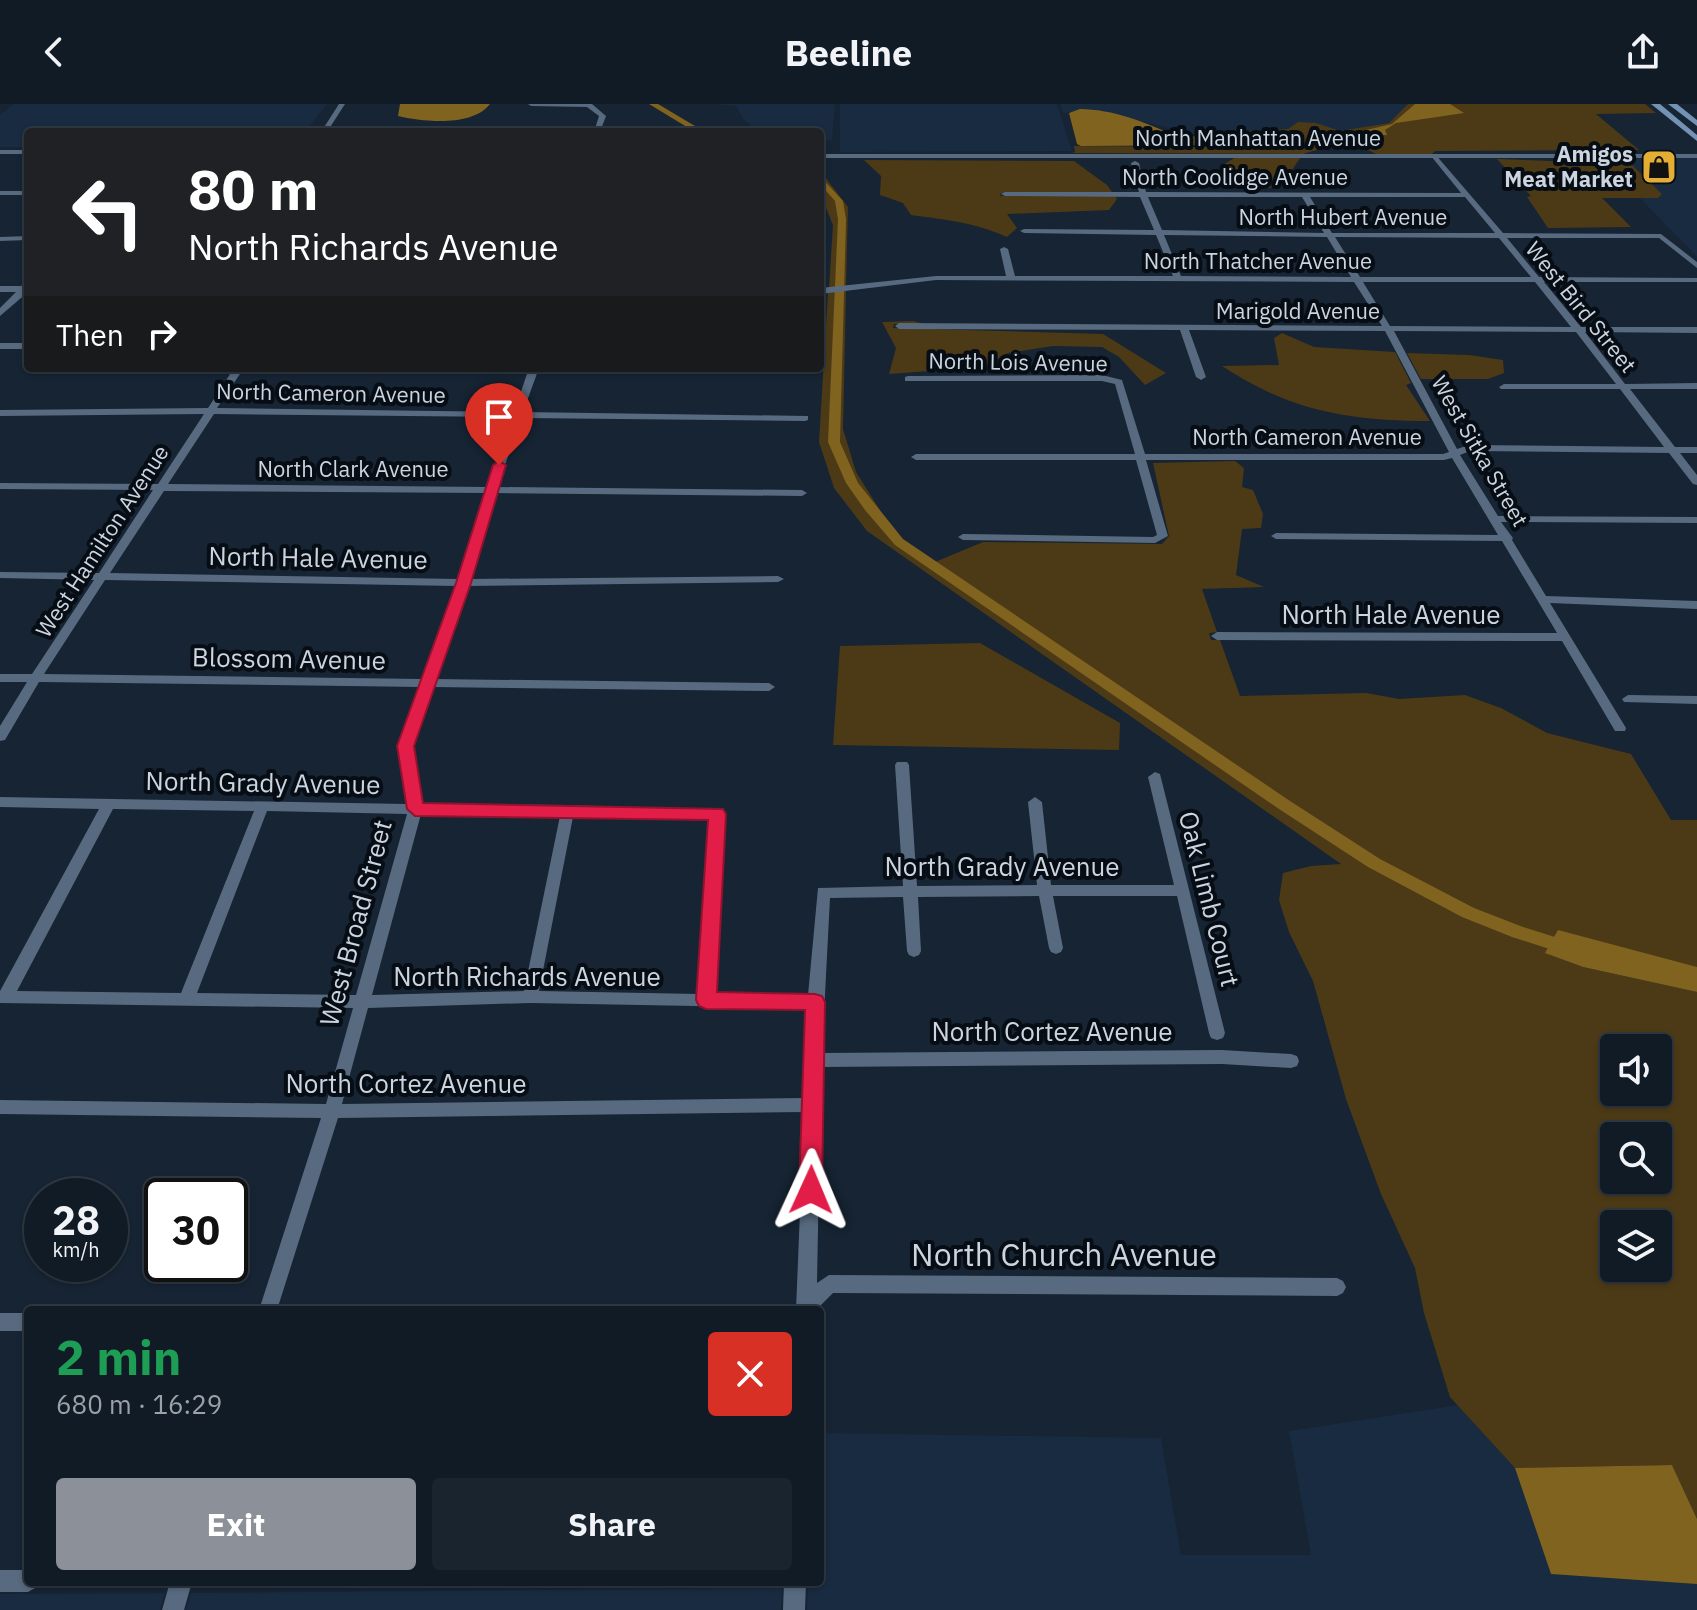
<!DOCTYPE html>
<meta charset="utf-8">
<style>
:root{--surface:#101b26;--page:#19242e;--text:#f1f3f6;--muted:#9ca1a7;--line:#303943;--accent:#8c9099}
body{margin:0;font-family:"IBM Plex Sans",sans-serif;background:var(--page);color:var(--text);height:100vh;display:flex;flex-direction:column;font-size:30px;white-space:nowrap}
*{box-sizing:border-box;margin:0}
p{font-size:26px;color:var(--muted)}
.icon{flex:none;width:44px;height:44px;fill:none;stroke:currentColor;stroke-width:2;stroke-linecap:round;stroke-linejoin:round}
.map{position:relative;flex:1;overflow:hidden}
.details{position:absolute;left:24px;top:1202px;width:800px;height:280px;display:flex;flex-direction:column;background:var(--surface);border-radius:8px;box-shadow:0 2px 6px #0004,0 0 0 2px var(--line)}
.details>*{flex:none}
.guide{position:absolute;left:24px;top:24px;width:800px;height:244px;border-radius:8px;box-shadow:0 2px 6px #0004,0 0 0 2px var(--line);background:#202124;color:#fff;overflow:hidden}
.controls{position:absolute;left:1600px;top:930px;display:grid;gap:16px}
.controls a{display:grid;place-items:center;width:72px;height:72px;border-radius:8px;background:var(--surface);box-shadow:0 2px 6px #0004,0 0 0 2px var(--line);font-size:40px}
.speed{position:absolute;left:24px;top:1074px;display:flex;gap:16px;font-size:40px;font-weight:700;text-align:center}
.speed>*{display:grid;place-content:center;width:104px;height:104px;border-radius:50%;background:var(--surface);box-shadow:0 2px 6px #0004,0 0 0 2px var(--line);line-height:1}
.speed small{font-size:20px;font-weight:400}
.speed .limit{border:4px solid #111;border-radius:12px;background:#fff;color:#111}
.pin{position:absolute;display:grid;place-items:center;width:68px;height:68px;color:#fff;margin:-82px -34px;border-radius:50% 50% 50% 0;rotate:-45deg;box-shadow:0 0 8px #0007}
.pin .icon{rotate:45deg}
.me{position:absolute;width:88px;margin:-44px;rotate:1deg;stroke-linejoin:round;filter:drop-shadow(0 0 6px #0008)}
.turn{display:flex;align-items:center;gap:28px;height:168px;padding:0 32px;font-size:36px}
.turn .icon{width:104px;height:104px;stroke-width:2.5}
.turn b{display:block;font-size:56px;line-height:68px}
.then{display:flex;align-items:center;height:76px;padding:0 32px;background:#0003;gap:16px;font-size:30px}
.round{display:grid;place-items:center;flex:none;width:84px;height:84px;border-radius:8px;background:var(--page)}
.overview{display:flex;align-items:center;justify-content:space-between;height:136px;padding:0 32px}
h1{font-size:48px;font-weight:700;line-height:60px;color:#1e9e55}
.button{display:flex;gap:16px;margin-top:auto;padding:16px 32px}
.button a{flex:1;height:92px;border-radius:8px;background:var(--accent);color:#fff;font-size:32px;font-weight:700;line-height:92px;text-align:center}
.button a+a{background:var(--page);color:var(--text)}
header{display:flex;justify-content:space-between;align-items:center;height:104px;padding:0 32px;background:var(--surface);font-size:36px;font-weight:700}
.map>svg:first-child{display:block}
</style>
<header><svg class="icon" aria-label="back" viewBox="0 0 24 24"><path d="M15 5l-7 7 7 7"/></svg>Beeline<svg class="icon" aria-label="share" viewBox="0 0 24 24"><path d="M12 15V3M7 8l5-5 5 5M5 13v7h14v-7"/></svg></header>
<div class="map">
<svg width="1697" height="1506" viewBox="0 0 1697 1506">
<rect width="100%" height="100%" fill="#162433"/>
<g fill="#192b40">
<polygon points="14,0 327,0 305,28 28,28 28,43 0,43 0,11"/>
<polygon points="716,0 835,0 832,36 820,36 820,28 759,28 744,16 736,2"/>
<polygon points="840,0 1057,0 1072,47 840,48"/>
<polygon points="1060,0 1411,0 1388,19 1346,27 1330,26 1316,19 1288,25 1235,28 1223,34 1209,34 1092,5 1063,9"/>
<polygon points="1638,53 1697,53 1697,153 1640,94 1658,94 1662,90 1631,60"/>
<polygon points="1458,1301 1515,1364 1551,1470 1697,1480 1697,1506 807,1506 808,1478 820,1478 820,1329 1161,1334 1181,1451 1311,1451 1289,1327"/>
<polygon points="782,1484 781,1506 186,1506 191,1489"/>
<polygon points="165,1489 160,1506 0,1506 0,1490"/>
</g>
<g fill="#4c3a16" fill-rule="evenodd">
<path d="M1408,0H1645L1656,9L1596,10L1639,46L1435,47L1432,50H1376C1361,39 1320,43 1303,50L1072,49L1075,48L1074,42L1231,43L1234,40L1223,34L1235,28L1288,25L1298,18L1316,19L1340,27L1389,19Z"/>
<path d="M1236,53H1301C1295,60 1292,68 1286,75C1272,93 1240,80 1224,71L1221,62Z"/>
<polygon points="1497,55 1631,60 1662,90 1658,94 1602,94 1631,123 1548,124 1527,93 1531,92"/>
<path d="M864,56L1074,57L1107,81L1112,88L1001,89L1000,92H1115L1117,95L1109,106L1007,110L1017,124L1007,133C973,118 947,116 911,111L903,99L880,91L881,72Z"/>
<polygon points="820,71 825,73 848,103 846,182 829,184 833,121 820,89"/>
<path d="M846,187L843,325L856,368L897,433L935,458L983,438L1162,440L1169,432L1153,359L1235,357L1244,364L1242,383L1253,386L1263,410L1261,424L1242,425L1236,471L1264,483L1202,485L1217,528L1209,529L1211,536H1220L1240,592L1366,589L1399,595L1465,591L1501,604L1547,629L1631,650L1671,716H1697V863L1546,849L1583,863L1697,888V1415L1672,1361L1515,1364L1450,1293L1424,1209L1415,1164L1381,1090L1346,995L1313,877L1289,828L1279,796L1283,769L1311,762L1341,760L867,427L834,384L819,338L828,188ZM1614,944H1658V988H1614ZM1614,1032H1658V1076H1614ZM1614,1120H1658V1164H1614Z"/>
<polygon points="913,217 925,220 894,220 893,224 1103,230 1166,269 1145,281 1119,253 1102,243 1053,242 1008,249 983,263 889,270 896,244 882,218"/>
<path d="M1282,229L1314,243L1395,248L1411,279L1406,281L1430,317C1349,317 1290,307 1222,262L1279,261L1274,234Z"/>
<polygon points="1407,249 1469,251 1503,256 1504,269 1488,275 1421,275"/>
<polygon points="980,539 1120,619 1119,646 833,641 840,542"/>
</g>
<g fill="#816320">
<path d="M400,0H490C472,23 424,18 398,12Z"/>
<polygon points="1415,0 1450,0 1464,9 1396,19 1385,26 1387,31 1357,32 1353,29 1392,20"/>
<path d="M1080,5C1112,5 1148,19 1173,31L1183,30L1231,41L1081,42L1077,40L1069,9Z"/>
<polygon points="1558,826 1697,863 1697,888 1583,863 1545,849"/>
<polygon points="1672,1361 1697,1415 1697,1480 1551,1470 1515,1364"/>
</g>
<g fill="none" stroke-linecap="round" stroke-linejoin="round">
<g fill="#816320" fill-rule="evenodd">
<polygon points="649,0 658,0 705,28 695,28"/>
<polygon points="820,72 843,97 846,115 840,338 858,379 903,435 1290,697 1380,755 1474,804 1523,823 1577,840 1580,845 1577,850 1571,852 1512,833 1462,813 1368,763 1279,705 895,441 865,406 846,379 828,338 838,115 835,97 820,80"/>
</g>
<g fill="#576a7f" fill-rule="evenodd">
<polygon points="339,0 345,0 327,28 321,28"/>
<polygon points="528,0 592,0 606,12 600,28 594,28 599,12 587,3 531,2"/>
<path d="M1435,50L1503,129L1661,130L1697,158V164L1659,134H1507L1539,173L1697,174V178H1544L1581,223H1697V229L1585,228L1625,280L1697,279V285H1630L1675,343H1697V349H1680L1697,371V381L1693,380L1669,349L1470,347L1460,351L1498,412L1697,413V419L1501,418L1513,434L1512,436L1546,492L1697,497V505L1550,499L1626,624L1625,627H1615L1562,537L1217,536L1211,532L1217,528L1557,529L1502,437L1276,435L1271,432L1276,429L1498,431L1452,354L1444,356H1146L1168,432L1155,439L963,436L958,433L963,430L1153,433L1157,431L1136,356H916L911,353L916,350H1135L1115,280L1102,277H905V273L908,272L1102,271L1122,276L1145,350H1443L1449,348L1385,227L1189,226L1206,273L1201,276L1196,273L1180,226L899,225L895,222L899,219L1382,222L1354,178L936,176L820,190V184L936,172H1006L1000,145L1004,143L1008,145L1015,172H1173L1156,131L1024,129L1020,127L1024,125L1154,126L1140,93L1005,92L1001,90L1005,88H1139L1131,59L1135,57L1139,59L1146,88L1461,89L1431,52ZM1148,93H1302L1324,129L1162,126ZM1310,93H1465L1495,129H1332ZM1164,131L1327,133L1351,173L1181,172ZM1335,133L1499,134L1531,173H1360ZM1363,178H1535L1571,223L1390,222ZM1394,227L1576,228L1616,280H1504L1499,283L1501,285H1620L1664,343L1469,341L1457,345Z"/>
<rect x="0" y="87" width="28" height="4"/>
<polygon points="28,132 28,136 0,137 0,133"/>
<polygon points="28,177 28,188 0,212 0,204 16,188 0,188 0,182 21,182"/>
<rect x="0" y="239" width="28" height="6"/>
<path d="M234,264H244L217,304L514,308L529,264H539L523,308L808,312V316L805,317L522,314L497,383L802,386L807,389L802,392L495,389L471,475L778,472L784,475L778,478L468,482L435,575L769,579L775,583L769,587L432,583L411,642L421,700L568,701L722,706L724,710L714,890L808,891L818,784L903,782L895,661L897,658H907L909,661L917,782L1037,781L1028,698L1035,693L1042,698L1051,781H1174L1148,673L1155,668L1160,670L1225,929L1223,934L1217,936L1211,934L1209,929L1177,792H1053L1063,844L1061,848L1056,850L1051,848L1049,844L1039,792L918,793L921,847L919,851L914,853L909,851L907,847L903,793L830,794L822,949L1222,946L1291,950L1297,952L1299,957L1297,962L1291,964L1222,960L821,963L817,1179L829,1171L1337,1174L1343,1177L1346,1183L1343,1189L1337,1192L833,1189L816,1206H796L804,1008L338,1014L277,1206H259L321,1014L0,1010V996L326,1000L353,904L0,899V887L99,705L0,703V693L407,700L399,642L420,583L39,578L5,636L0,637V622L27,578H0V570H32L94,476L0,474V468L99,469L153,386L0,385V379L158,380L204,310L0,312V306L208,304ZM214,310L512,313L487,383L168,380ZM164,387L485,389L459,475L110,469ZM105,476L457,482L423,575L44,570ZM113,705L254,707L181,889L17,887ZM267,707L407,710L356,891L197,889ZM421,710L560,712L524,887L372,891ZM573,713L710,715L699,890L539,887ZM530,899L807,904L804,994L342,1000L368,904Z"/>
<polygon points="1628,591 1697,592 1697,600 1624,598 1622,595"/>
<rect x="0" y="1209" width="28" height="18"/>
<polygon points="0,1466 28,1466 28,1478 38,1478 35,1484 28,1488 0,1488"/>
<polygon points="170,1478 192,1478 184,1506 162,1506"/>
<polygon points="784,1478 806,1478 805,1506 783,1506"/>
</g>
<g fill="#576a7f" fill-rule="evenodd">
<rect x="0" y="46" width="28" height="4"/>
<rect x="820" y="50" width="877" height="4"/>
</g>
<g fill="#7492b4" fill-rule="evenodd">
<polygon points="1651,0 1660,0 1697,31 1697,37"/>
<polygon points="1668,0 1677,0 1697,16 1697,22"/>
</g>
</g>
<polygon fill="#e11d48" stroke="#92132f" stroke-width="2" points="499,357 506,361 471,479 414,642 423,699 723,705 726,710 717,888 815,890 822,892 825,898 822,1086 819,1094 811,1097 803,1094 799,1086 805,906 706,905 699,902 696,896 708,716 415,712 407,705 397,642 456,479 493,361"/>
<defs>
<symbol id="shop-square" viewBox="-11 -11 22 22"><rect x="-9" y="-9" width="18" height="18" rx="4" fill="#e4ae35" stroke="#070d14"/><path d="M-5-2.5h2.3a2.7 3.5 0 0 1 5.4 0H5L5.5 6h-11ZM-1.5-2.5h3a1.5 2.3 0 0 0-3 0Z" fill="#111"/></symbol>
</defs>
<g fill-rule="evenodd">
<use href="#shop-square" x="1639" y="43" width="40" height="40"/>
</g>
<g text-anchor="middle" stroke-width="8" stroke-linejoin="round" paint-order="stroke">
<g font-size="22" fill="#cbd4df" stroke="#070d14">
<text x="1258" y="42">North Manhattan Avenue</text>
<text x="1235" y="81">North Coolidge Avenue</text>
<text x="1343" y="121">North Hubert Avenue</text>
<text x="1258" y="165">North Thatcher Avenue</text>
<text transform="translate(1581 203) rotate(51)" y="8">West Bird Street</text>
<text x="1298" y="215">Marigold Avenue</text>
<text transform="translate(1018 258) rotate(1)" y="8">North Lois Avenue</text>
<text transform="translate(331 289) rotate(1)" y="8">North Cameron Avenue</text>
<text x="1307" y="341">North Cameron Avenue</text>
<text transform="translate(1480 347) rotate(60)" y="8">West Sitka Street</text>
<text x="353" y="373">North Clark Avenue</text>
<text transform="translate(102 437) rotate(-57)" y="8">West Hamilton Avenue</text>
</g>
<g font-size="22" font-weight="bold" fill="#cbd4df" stroke="#070d14" text-anchor="end">
<text x="1633" y="58">Amigos<tspan x="1633" dy="25">Meat Market</tspan></text>
</g>
<g font-size="26" fill="#cbd4df" stroke="#070d14">
<text transform="translate(318 454) rotate(1)" y="9">North Hale Avenue</text>
<text x="1391" y="520">North Hale Avenue</text>
<text transform="translate(289 555) rotate(1)" y="9">Blossom Avenue</text>
<text transform="translate(263 679) rotate(1)" y="9">North Grady Avenue</text>
<text x="1002" y="772">North Grady Avenue</text>
<text transform="translate(1209 795) rotate(76)" y="9">Oak Limb Court</text>
<text transform="translate(356 819) rotate(-75)" y="9">West Broad Street</text>
<text x="527" y="882">North Richards Avenue</text>
<text x="1052" y="937">North Cortez Avenue</text>
<text x="406" y="989">North Cortez Avenue</text>
</g>
<g font-size="32" fill="#cbd4df" stroke="#070d14">
<text x="1064" y="1162">North Church Avenue</text>
</g>
</g>
</svg>
<div class="controls">
<a><svg class="icon" aria-label="sound" viewBox="0 0 24 24"><path d="M4 9h4l5-4v14l-5-4H4zM17 9q2 3 0 6"/></svg></a>
<a><svg class="icon" aria-label="search" viewBox="0 0 24 24"><circle cx="10" cy="10" r="6"/><path d="M15 15l6 6"/></svg></a>
<a><svg class="icon" aria-label="layers" viewBox="0 0 24 24"><path d="M12 4l9 5-9 5-9-5zM3 14l9 5 9-5"/></svg></a>
</div>
<div class="speed"><div>28<small>km/h</small></div><div class="limit">30</div></div>
<div class="pin" style="left:499px;top:361px;background:#d93025"><svg class="icon" aria-label="arrive" viewBox="0 0 24 24"><path d="M6 21V4h12l-3 4 3 4H6"/></svg></div>
<svg class="me" style="left:811px;top:1086px" viewBox="-20 -20 40 40"><path d="M0-17L14 15 0 8-14 15z" fill="#e11d48" stroke="#fff" stroke-width="4"/></svg>
<div class="guide">
<div class="turn"><svg class="icon" aria-label="left" viewBox="0 0 24 24"><path d="M17 20v-9H6M10 6l-5 5 5 5"/></svg><div><b>80 m</b>North Richards Avenue</div></div>
<div class="then">Then<svg class="icon" aria-label="right" viewBox="0 0 24 24"><path d="M7 20v-9h11M14 6l5 5-5 5"/></svg></div>
</div>
<section class="details">
<div class="overview"><div><h1>2 min</h1><p>680 m · 16:29</p></div><a class="round" style="background:#d93025;color:#fff"><svg class="icon" aria-label="close" viewBox="0 0 24 24"><path d="M6 6l12 12M18 6L6 18"/></svg></a></div>
<div class="button"><a>Exit</a><a>Share</a></div>
</section>
</div>
